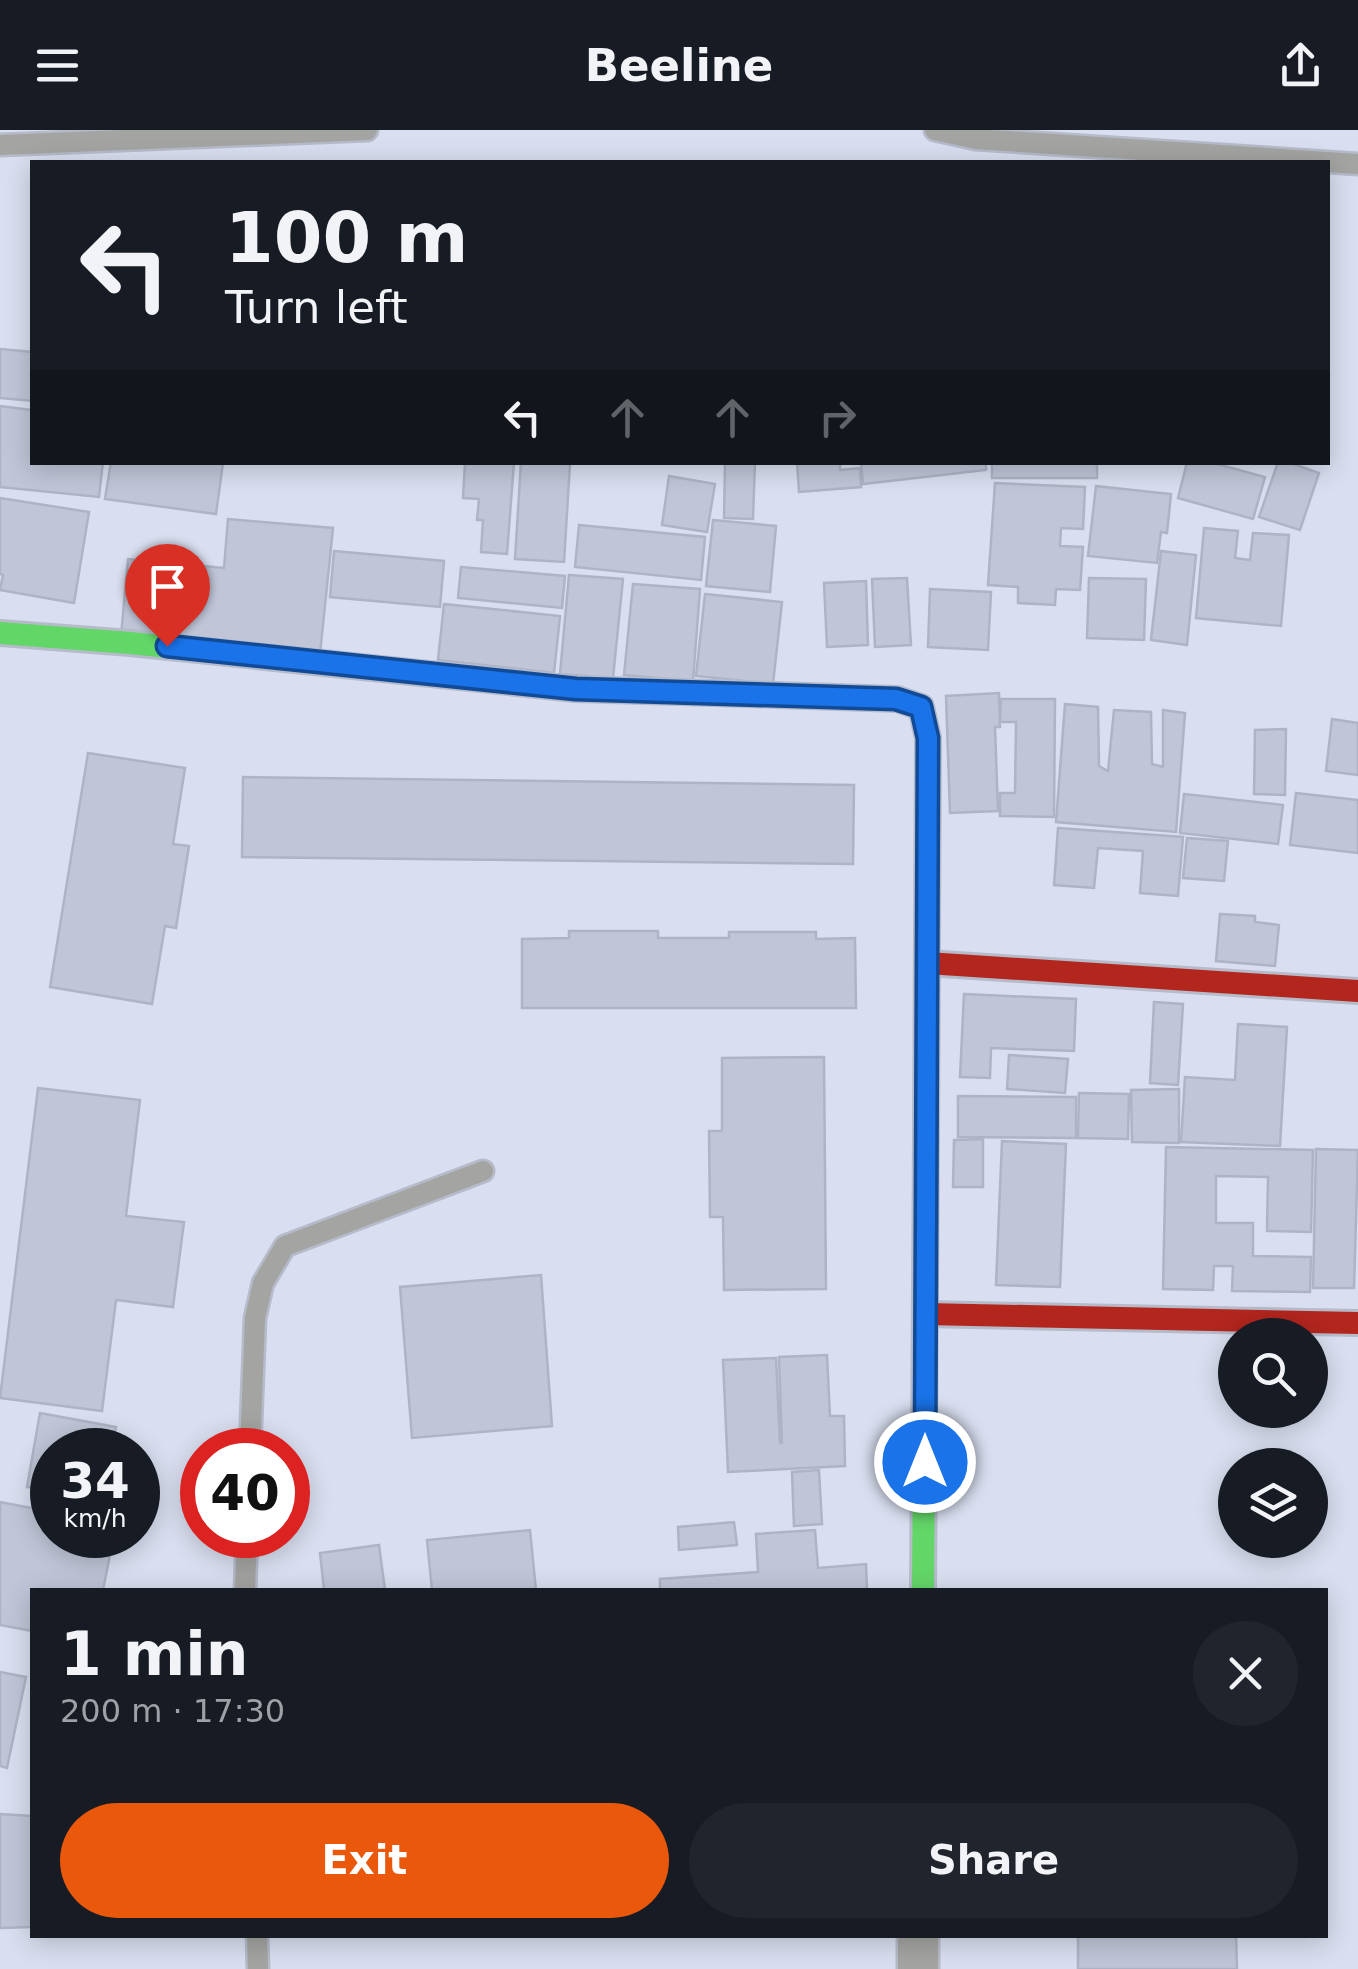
<!DOCTYPE html>
<meta charset="utf-8">
<style>
:root{--surface:#171b24;--page:#20242c;--text:#f1f3f6;--muted:#9ea1a6;--accent:#ea580c}
body{margin:0;font-family:"DejaVu Sans",sans-serif;background:var(--page);color:var(--text);height:100vh;display:flex;flex-direction:column;font-size:38px;white-space:nowrap}
*{box-sizing:border-box;margin:0}
p{font-size:32px;color:var(--muted)}
.icon{flex:none;width:55px;height:55px;fill:none;stroke:currentColor;stroke-width:2;stroke-linecap:round;stroke-linejoin:round}
.map{position:relative;flex:1;overflow:hidden}
.panel{position:absolute;left:30px;top:1458px;width:1298px;height:350px;display:flex;flex-direction:column;background:var(--surface);border-radius:0px;box-shadow:0 5px 25px #0003}
.panel>*{flex:none}
.top-card{position:absolute;left:30px;top:30px;width:1300px;height:305px;border-radius:0px;box-shadow:0 5px 25px #0003;background:#171b24;color:var(--text);overflow:hidden}
.tools{position:absolute;left:1218px;top:1188px;display:grid;gap:20px}
.tools a{display:grid;place-items:center;width:110px;height:110px;border-radius:50%;background:var(--surface);box-shadow:0 5px 25px #0003;font-size:50px}
.speed{position:absolute;left:30px;top:1298px;display:flex;gap:20px;font-size:50px;font-weight:700;text-align:center}
.speed>*{display:grid;place-content:center;width:130px;height:130px;border-radius:50%;background:var(--surface);box-shadow:0 5px 25px #0003;line-height:1}
.speed small{font-size:25px;font-weight:400}
.speed .limit{border:15px solid #d22;background:#fff;color:#111}
.pin{position:absolute;display:grid;place-items:center;width:85px;height:85px;color:#fff;margin:-102px -42px;border-radius:50% 50% 50% 0;rotate:-45deg;box-shadow:0 0 10px #0007}
.pin .icon{rotate:45deg}
.me{position:absolute;width:110px;margin:-55px;rotate:0deg;stroke-linejoin:round;filter:drop-shadow(0 0 8px #0008)}
.turn{display:flex;align-items:center;gap:35px;height:210px;padding:0 30px;font-size:45px}
.turn .icon{width:130px;height:130px;stroke-width:2.5}
.turn b{display:block;font-size:70px;line-height:85px}
.lanes{display:flex;align-items:center;height:95px;padding:0 30px;background:#0003;justify-content:center;gap:50px;direction:ltr}
.lanes .off{opacity:.35}
.round{display:grid;place-items:center;flex:none;width:105px;height:105px;border-radius:52px;background:var(--page)}
.head{display:flex;align-items:center;justify-content:space-between;height:170px;padding:0 30px}
h1{font-size:60px;font-weight:700;line-height:75px}
.cta{display:flex;gap:20px;margin-top:auto;padding:20px 30px}
.cta a{flex:1;height:115px;border-radius:60px;background:var(--accent);color:#fff;font-size:40px;font-weight:700;line-height:115px;text-align:center}
.cta a+a{background:var(--page);color:var(--text)}
header{display:flex;justify-content:space-between;align-items:center;height:130px;padding:0 30px;background:var(--surface);font-size:45px;font-weight:700}
.map>svg:first-child{display:block}
</style>
<header><svg class="icon" aria-label="menu" viewBox="0 0 24 24"><path d="M4 6h16M4 12h16M4 18h16"/></svg>Beeline<svg class="icon" aria-label="share" viewBox="0 0 24 24"><path d="M12 15V3M7 8l5-5 5 5M5 13v7h14v-7"/></svg></header>
<div class="map">
<svg width="1358" height="1839" viewBox="0 0 1358 1839">
<rect width="100%" height="100%" fill="#d9dff0"/>
<g fill="#c0c6d8" stroke="#aeb4c5" stroke-width="2.5">
<polygon points="0,219 32,222 32,271 0,268"/>
<polygon points="0,276 32,280 32,332 103,332 99,367 0,357"/>
<polygon points="111,332 223,333 216,384 105,369"/>
<polygon points="465,332 514,332 507,424 481,422 483,390 477,390 479,369 463,368"/>
<polygon points="521,332 570,334 564,432 515,429"/>
<polygon points="725,332 755,332 753,389 724,388"/>
<polygon points="797,332 840,332 840,340 860,338 861,357 799,362"/>
<polygon points="861,332 986,332 986,340 863,354"/>
<rect x="992" y="332" width="105" height="16"/>
<polygon points="1187,332 1210,332 1265,347 1253,389 1178,368"/>
<polygon points="1278,332 1288,332 1319,343 1300,400 1259,387"/>
<polygon points="669,346 715,354 707,402 662,395"/>
<polygon points="995,353 1085,357 1083,399 1061,398 1060,416 1083,417 1080,460 1056,459 1055,475 1018,473 1018,457 988,455"/>
<polygon points="1096,356 1171,364 1167,403 1161,402 1157,433 1088,426"/>
<polygon points="0,368 89,382 74,473 0,460 3,445 0,444"/>
<polygon points="228,389 333,398 320,524 121,506 128,429 224,438"/>
<polygon points="713,390 776,396 770,462 706,456"/>
<polygon points="579,395 705,407 701,450 575,437"/>
<polygon points="1204,398 1238,401 1235,428 1250,430 1253,403 1289,405 1281,496 1196,488"/>
<polygon points="334,421 444,431 440,477 330,467"/>
<polygon points="1161,421 1196,425 1187,515 1151,510"/>
<polygon points="461,437 565,446 562,478 458,468"/>
<polygon points="569,445 623,449 613,548 560,544"/>
<polygon points="907,448 911,515 875,517 872,449"/>
<polygon points="1089,448 1146,449 1144,510 1087,508"/>
<polygon points="866,451 868,515 827,517 824,453"/>
<polygon points="633,454 700,459 693,551 624,545"/>
<polygon points="930,459 991,462 988,520 928,517"/>
<polygon points="705,464 782,472 773,554 696,546"/>
<polygon points="444,474 560,486 554,543 438,530"/>
<polygon points="999,563 1000,597 995,597 998,681 950,683 946,566"/>
<polygon points="1001,569 1055,569 1054,687 1000,686 1000,663 1015,663 1016,592 1000,592"/>
<polygon points="1065,574 1098,577 1099,636 1108,641 1114,580 1151,582 1152,634 1163,637 1163,580 1185,583 1176,702 1056,692"/>
<polygon points="1332,589 1358,593 1358,645 1326,641"/>
<polygon points="1286,599 1285,665 1254,664 1255,600"/>
<polygon points="88,623 185,638 173,714 189,716 176,798 165,796 152,874 50,857"/>
<polygon points="243,647 854,655 853,734 242,727"/>
<polygon points="1296,663 1358,670 1358,723 1290,715"/>
<polygon points="1184,664 1283,675 1278,714 1180,703"/>
<polygon points="1058,698 1183,707 1178,766 1140,763 1143,721 1098,718 1094,758 1054,755"/>
<polygon points="1187,708 1228,711 1224,751 1183,748"/>
<polygon points="1220,784 1255,786 1255,792 1279,795 1275,836 1216,831"/>
<polygon points="569,801 658,801 658,808 729,808 729,802 816,802 816,809 855,808 856,878 522,878 522,809 569,808"/>
<polygon points="964,864 1076,869 1074,921 991,918 990,948 960,947"/>
<polygon points="1154,872 1183,874 1178,955 1150,953"/>
<polygon points="1238,894 1287,897 1280,1016 1181,1012 1185,947 1235,950"/>
<polygon points="1009,925 1068,929 1065,963 1007,959"/>
<polygon points="824,927 826,1159 724,1160 723,1087 710,1087 709,1001 722,1001 722,928"/>
<polygon points="38,958 140,970 126,1086 184,1092 173,1177 116,1170 102,1281 0,1268"/>
<polygon points="1179,959 1179,1013 1132,1012 1131,960"/>
<polygon points="1079,963 1129,964 1128,1009 1078,1008"/>
<polygon points="958,966 1076,967 1076,1008 958,1007"/>
<polygon points="983,1009 983,1057 953,1057 954,1010"/>
<polygon points="1002,1011 1066,1014 1060,1157 996,1155"/>
<polygon points="1166,1017 1313,1020 1311,1102 1267,1101 1268,1047 1216,1046 1216,1093 1253,1093 1253,1126 1311,1127 1310,1162 1232,1161 1233,1136 1214,1136 1213,1160 1163,1159"/>
<polygon points="1316,1019 1358,1020 1354,1158 1313,1158"/>
<polygon points="541,1145 552,1296 412,1308 400,1157"/>
<polygon points="827,1225 830,1286 844,1286 845,1336 728,1342 723,1230 776,1228 780,1313 782,1313 779,1227"/>
<polygon points="40,1283 116,1297 112,1320 52,1320 52,1361 27,1357"/>
<polygon points="819,1340 822,1394 794,1396 792,1342"/>
<polygon points="0,1372 52,1382 52,1405 114,1405 103,1460 32,1460 32,1501 0,1495"/>
<polygon points="734,1392 737,1415 679,1420 678,1397"/>
<polygon points="530,1400 536,1460 432,1460 427,1410"/>
<polygon points="815,1400 818,1438 866,1434 867,1460 660,1460 660,1449 758,1442 756,1404"/>
<polygon points="379,1415 385,1460 324,1460 320,1423"/>
<polygon points="0,1542 26,1547 7,1638 0,1636"/>
<polygon points="0,1684 32,1686 32,1797 0,1798"/>
<polygon points="1078,1805 1236,1805 1237,1839 1078,1839"/>
</g>
<g fill="none" stroke-linecap="round" stroke-linejoin="round">
<defs>
<g id="lane">
<polyline points="935,0 976,9 1358,34"/>
<polyline points="0,15 367,0"/>
<polyline points="250,1320 255,1188 263,1153 285,1116 483,1041"/>
<polyline points="245,1460 247,1405"/>
<polyline points="257,1805 258,1839"/>
</g>
<polyline id="street" points="918,1839 918,1805"/>
<g id="fast">
<polyline points="0,503 130,513 575,559 747,564"/>
<polyline points="923,1460 926,1006"/>
</g>
<polyline id="slow" points="747,564 897,569 921,577 928,608 926,1006"/>
<g id="jam">
<polyline points="927,833 1358,861"/>
<polyline points="926,1184 1358,1193"/>
</g>
</defs>
<use href="#lane" stroke="#b6bbca" stroke-width="25"/>
<use href="#street" stroke="#b6bbca" stroke-width="45"/>
<use href="#fast" stroke="#b6bbca" stroke-width="28"/>
<use href="#slow" stroke="#b6bbca" stroke-width="28"/>
<use href="#jam" stroke="#b6bbca" stroke-width="28"/>
<use href="#lane" stroke="#a4a4a3" stroke-width="20"/>
<use href="#street" stroke="#a4a4a3" stroke-width="40"/>
<use href="#fast" stroke="#63d668" stroke-width="22"/>
<use href="#slow" stroke="#ff974d" stroke-width="22"/>
<use href="#jam" stroke="#b3261e" stroke-width="22"/>
</g>
<g fill="none" stroke-linecap="round" stroke-linejoin="round">
<defs>
<polyline id="route" points="167,516 576,559 896,569 921,577 928,608 925,1332"/>
</defs>
<use href="#route" stroke="#114b97" stroke-width="25"/>
<use href="#route" stroke="#1a73e8" stroke-width="18"/>
</g>
</svg>
<div class="tools">
<a><svg class="icon" aria-label="search" viewBox="0 0 24 24"><circle cx="10" cy="10" r="6"/><path d="M15 15l6 6"/></svg></a>
<a><svg class="icon" aria-label="layers" viewBox="0 0 24 24"><path d="M12 4l9 5-9 5-9-5zM3 14l9 5 9-5"/></svg></a>
</div>
<div class="speed"><div>34<small>km/h</small></div><div class="limit">40</div></div>
<div class="pin" style="left:167px;top:516px;background:#d93025"><svg class="icon" aria-label="arrive" viewBox="0 0 24 24"><path d="M6 21V4h12l-3 4 3 4H6"/></svg></div>
<svg class="me" style="left:925px;top:1332px" viewBox="-20 -20 40 40"><circle r="17" fill="#1a73e8" stroke="#fff" stroke-width="3"/><path d="M0-11L8 9 0 5-8 9z" fill="#fff"/></svg>
<div class="top-card">
<div class="turn"><svg class="icon" aria-label="left" viewBox="0 0 24 24"><path d="M17 20v-9H6M10 6l-5 5 5 5"/></svg><div><b>100 m</b>Turn left</div></div>
<div class="lanes"><svg class="icon" aria-label="left" viewBox="0 0 24 24"><path d="M17 20v-9H6M10 6l-5 5 5 5"/></svg><svg class="icon off" aria-label="ahead" viewBox="0 0 24 24"><path d="M12 20V5M6 11l6-6 6 6"/></svg><svg class="icon off" aria-label="ahead" viewBox="0 0 24 24"><path d="M12 20V5M6 11l6-6 6 6"/></svg><svg class="icon off" aria-label="right" viewBox="0 0 24 24"><path d="M7 20v-9h11M14 6l5 5-5 5"/></svg></div>
</div>
<section class="panel">
<div class="head"><div><h1>1 min</h1><p>200 m · 17:30</p></div><a class="round"><svg class="icon" aria-label="close" viewBox="0 0 24 24"><path d="M6 6l12 12M18 6L6 18"/></svg></a></div>
<div class="cta"><a>Exit</a><a>Share</a></div>
</section>
</div>
